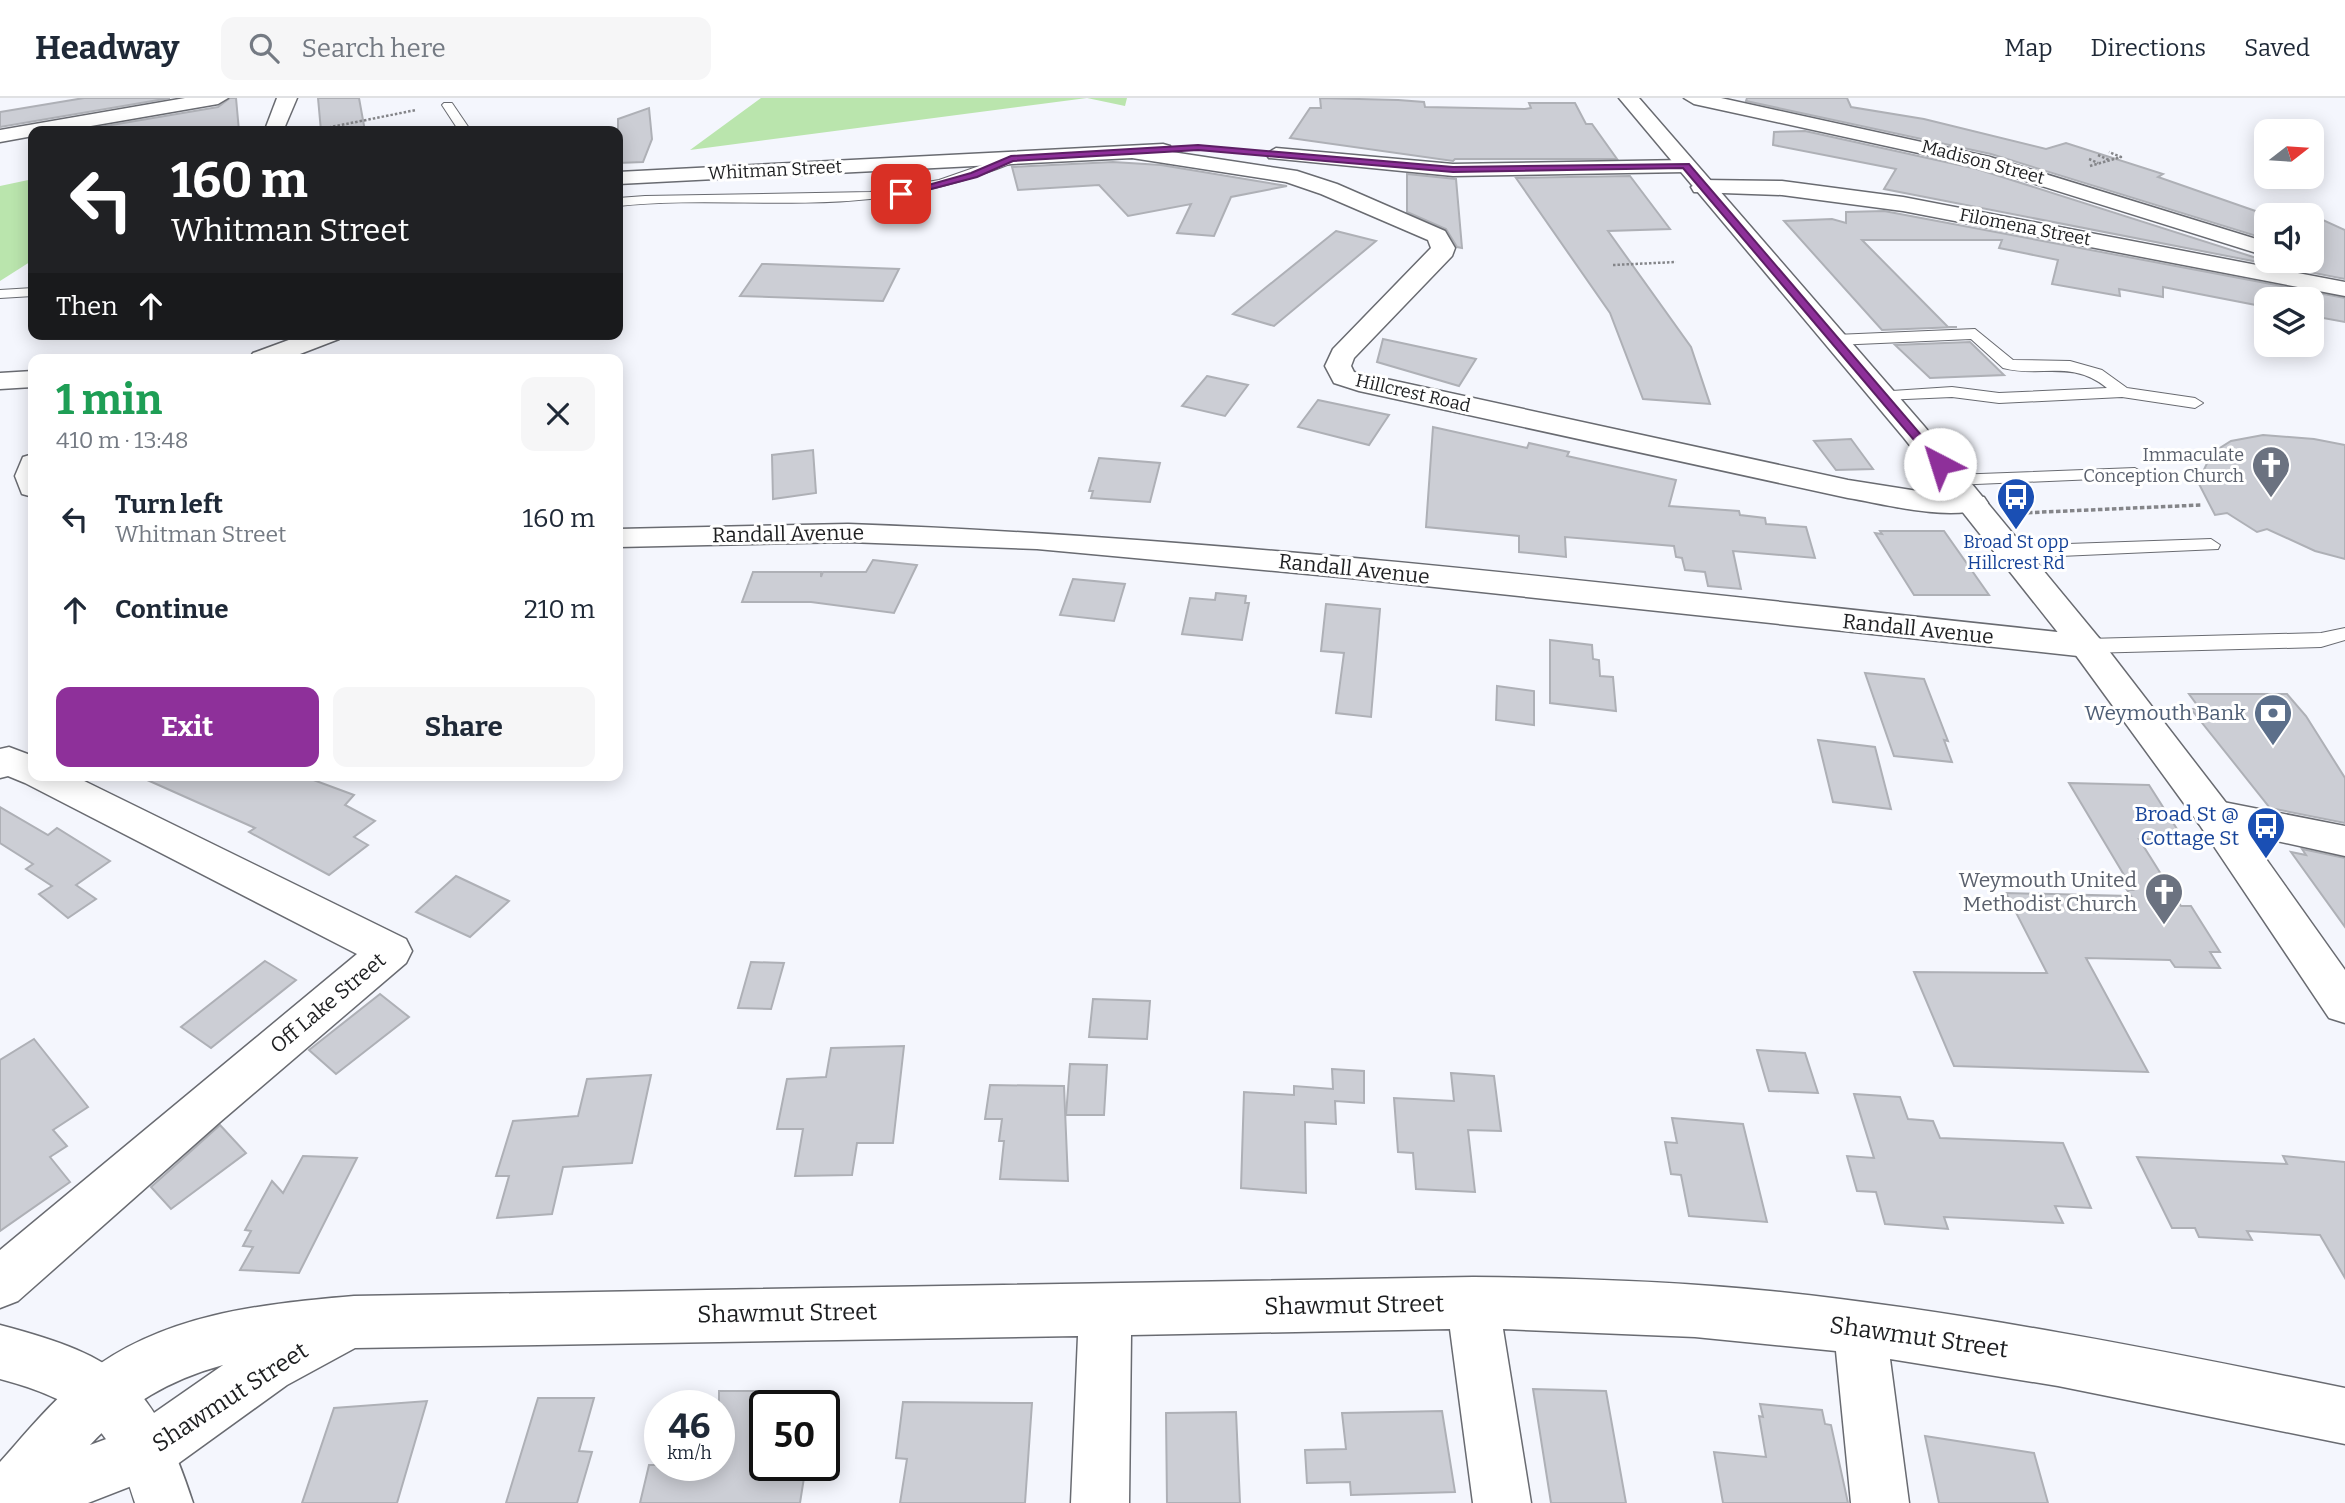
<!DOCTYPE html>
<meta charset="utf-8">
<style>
:root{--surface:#fff;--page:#f6f6f7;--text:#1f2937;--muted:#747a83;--line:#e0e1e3;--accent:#8e309a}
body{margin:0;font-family:Bitter,serif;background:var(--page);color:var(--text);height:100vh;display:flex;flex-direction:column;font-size:26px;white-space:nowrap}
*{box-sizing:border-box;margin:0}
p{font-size:23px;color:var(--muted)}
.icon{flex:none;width:38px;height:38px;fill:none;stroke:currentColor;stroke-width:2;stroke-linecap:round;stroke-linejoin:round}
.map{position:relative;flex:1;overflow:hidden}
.drawer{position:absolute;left:28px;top:256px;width:595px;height:427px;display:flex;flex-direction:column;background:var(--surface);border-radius:14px;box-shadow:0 4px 18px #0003}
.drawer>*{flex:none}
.guide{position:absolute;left:28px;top:28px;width:595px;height:214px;border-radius:14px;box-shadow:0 4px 18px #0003;background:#202124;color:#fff;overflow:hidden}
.needle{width:46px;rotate:73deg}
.fabs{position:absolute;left:2254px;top:21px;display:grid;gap:14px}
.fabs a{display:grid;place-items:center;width:70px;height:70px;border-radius:14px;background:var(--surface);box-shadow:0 4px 18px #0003;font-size:35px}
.speed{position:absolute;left:644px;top:1292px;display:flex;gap:14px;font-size:35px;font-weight:700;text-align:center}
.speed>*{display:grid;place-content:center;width:91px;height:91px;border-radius:50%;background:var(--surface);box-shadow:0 4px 18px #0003;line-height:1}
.speed small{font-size:18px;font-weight:400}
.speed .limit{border:4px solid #111;border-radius:10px;background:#fff;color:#111}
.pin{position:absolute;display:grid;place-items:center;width:60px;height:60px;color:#fff;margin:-30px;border-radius:14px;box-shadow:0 4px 10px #0006}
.me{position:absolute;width:77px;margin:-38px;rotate:320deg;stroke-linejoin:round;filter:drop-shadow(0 0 5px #0008)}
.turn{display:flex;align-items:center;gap:24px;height:147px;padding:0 28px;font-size:32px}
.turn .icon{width:91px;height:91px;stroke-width:2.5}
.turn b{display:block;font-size:49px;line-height:60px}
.then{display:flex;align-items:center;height:66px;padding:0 28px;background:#0003;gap:14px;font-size:26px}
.round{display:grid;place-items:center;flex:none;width:74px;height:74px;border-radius:14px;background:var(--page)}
.overview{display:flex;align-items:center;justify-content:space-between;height:119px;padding:0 28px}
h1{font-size:42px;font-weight:700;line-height:52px;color:#1e9e55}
.action{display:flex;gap:14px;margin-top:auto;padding:14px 28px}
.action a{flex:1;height:80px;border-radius:14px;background:var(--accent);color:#fff;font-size:28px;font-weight:700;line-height:80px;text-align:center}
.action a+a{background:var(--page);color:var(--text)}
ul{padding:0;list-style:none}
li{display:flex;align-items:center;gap:21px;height:91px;padding:0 28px}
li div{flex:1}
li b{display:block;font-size:26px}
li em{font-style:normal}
header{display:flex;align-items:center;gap:42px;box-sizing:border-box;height:98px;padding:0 35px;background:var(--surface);border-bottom:2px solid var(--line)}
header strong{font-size:33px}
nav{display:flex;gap:38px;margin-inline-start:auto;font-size:24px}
.search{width:490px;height:63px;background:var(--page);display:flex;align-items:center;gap:18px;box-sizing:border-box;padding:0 24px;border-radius:14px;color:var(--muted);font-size:26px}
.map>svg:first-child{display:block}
</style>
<header>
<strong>Headway</strong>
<div class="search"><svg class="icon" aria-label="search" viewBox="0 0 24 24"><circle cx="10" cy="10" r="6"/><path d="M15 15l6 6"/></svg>Search here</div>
<nav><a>Map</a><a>Directions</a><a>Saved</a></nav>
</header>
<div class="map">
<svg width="2345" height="1405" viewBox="0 0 2345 1405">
<rect width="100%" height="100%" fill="#f4f6fd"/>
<g fill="#bae5ad">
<polygon points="761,0 1127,0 1125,8 1087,0 690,52"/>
<polygon points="33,81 33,162 0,183 0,88"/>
</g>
<g fill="#ccced5" stroke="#aeb0b6" stroke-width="2">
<polygon points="84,0 170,0 0,29 0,14"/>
<polygon points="230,0 236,0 239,33 76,33 218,9"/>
<polygon points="318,0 359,0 365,33 321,33"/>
<polygon points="1320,0 1398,2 1424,4 1425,9 1525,11 1531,10 1529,5 1575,5 1586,26 1592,26 1617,61 1455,61 1453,63 1290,40 1310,10 1321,10"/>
<polygon points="1747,0 1847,0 1851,9 1924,21 2046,51 2066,45 2163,76 2158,79 2267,117 2266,141 1991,56 1746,3"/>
<polygon points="649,10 652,41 643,64 618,65 618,21"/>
<polygon points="1805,33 1977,71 2266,163 2312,163 2312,117 2345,132 2345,181 1884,91 1896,71 1773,47 1774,34"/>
<polygon points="1113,64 1161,67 1287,88 1231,99 1214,138 1177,135 1191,106 1128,118 1099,87 1018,92 1012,69"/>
<polygon points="1407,76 1456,81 1462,150 1457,149 1446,131 1407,114"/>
<polygon points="1630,78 1670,131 1608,133 1691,249 1710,306 1643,301 1610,215 1516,80"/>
<polygon points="1884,113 2345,200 2345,224 2312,218 2312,201 2266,201 2266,209 2163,189 2163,199 2119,191 2120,198 2052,186 2058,162 1999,150 2002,142 1862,142 1948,229 1957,229 1882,232 1784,123 1832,121 1846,125 1846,114"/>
<polygon points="1336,133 1376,143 1274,228 1233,216"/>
<polygon points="762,166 766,166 899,171 883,203 740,198"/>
<polygon points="1383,241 1476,261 1459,288 1377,264"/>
<polygon points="1970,244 2004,277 1930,280 1895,247"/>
<polygon points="1207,278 1248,287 1225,318 1182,308"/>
<polygon points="1318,302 1389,317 1369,347 1298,329"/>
<polygon points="1433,329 1527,350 1529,345 1569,354 1567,358 1676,382 1669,408 1739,413 1740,417 1765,420 1766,426 1806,429 1815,460 1733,453 1741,491 1708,488 1705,474 1685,472 1682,460 1676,459 1674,448 1565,439 1566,459 1519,454 1519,438 1426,429"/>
<polygon points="2263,337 2314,341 2345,347 2345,461 2315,453 2267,431 2257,434 2227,415 2215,417 2198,384 2212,355 2231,343"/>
<polygon points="1851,341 1873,371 1836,372 1814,343"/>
<polygon points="813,352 816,395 773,401 772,357"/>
<polygon points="1099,360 1160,365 1150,404 1091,400 1093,393 1089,393"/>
<polygon points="1880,433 1944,433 1989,497 1914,497 1875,435 1882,436"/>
<polygon points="873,462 917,467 894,515 811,504 742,504 753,474 821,474 821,479 823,474 866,474"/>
<polygon points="1073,481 1125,486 1114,523 1060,517"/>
<polygon points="1216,495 1246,498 1245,505 1249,505 1242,542 1182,536 1190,500 1215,502"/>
<polygon points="1326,506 1380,511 1371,619 1336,615 1344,555 1321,553"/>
<polygon points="1550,542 1592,547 1593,561 1599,562 1600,578 1613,579 1616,613 1550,605"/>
<polygon points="1865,575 1924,581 1948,643 1944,642 1952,664 1894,658"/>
<polygon points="1497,588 1534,593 1534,627 1496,622"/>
<polygon points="2189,596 2287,596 2306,618 2345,680 2345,725 2270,710 2191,611 2200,611"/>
<polygon points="1818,642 1875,649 1891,711 1833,704"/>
<polygon points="136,677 300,677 354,697 345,707 375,723 354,739 368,747 329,777 249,734 255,730"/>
<polygon points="2069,685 2149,687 2184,742 2139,741 2181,808 2191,808 2220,854 2210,854 2220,870 2175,869 2170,862 2086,860 2148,974 1954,968 1914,874 2047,875 2006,795 2131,798 2127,792 2133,792"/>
<polygon points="0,709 48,737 57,730 110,763 76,787 96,801 68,820 39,796 52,788 26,771 33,766 0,745"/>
<polygon points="2302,751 2345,760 2345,829 2291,754 2306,757"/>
<polygon points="456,778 509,803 470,839 416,814"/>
<polygon points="265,863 296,882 211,950 181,929"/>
<polygon points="751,864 784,865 771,911 738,910"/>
<polygon points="380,896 409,919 336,976 309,952"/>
<polygon points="1093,901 1150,903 1147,941 1089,939"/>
<polygon points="34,941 88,1009 53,1032 67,1048 50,1059 70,1084 0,1133 0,962"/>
<polygon points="904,948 893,1045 857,1045 852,1077 795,1078 803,1031 777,1031 787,981 826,979 831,950"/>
<polygon points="1757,952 1805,955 1818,995 1769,993"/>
<polygon points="1070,966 1107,967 1104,1017 1066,1017"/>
<polygon points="1332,971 1364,973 1364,1005 1335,1003 1336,1026 1305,1024 1306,1095 1241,1090 1244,994 1294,997 1294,988 1333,991"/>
<polygon points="1451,975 1494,978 1501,1033 1468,1032 1475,1094 1416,1091 1413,1055 1398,1054 1394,1000 1454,1003"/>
<polygon points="651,977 632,1065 563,1069 552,1116 497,1120 509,1078 496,1078 513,1023 578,1018 587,981"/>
<polygon points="990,987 1064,988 1068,1083 1000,1081 1004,1043 999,1043 1002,1021 985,1021"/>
<polygon points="1854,996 1900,999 1908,1021 1933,1023 1940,1040 2063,1045 2091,1110 2055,1108 2063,1125 1944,1119 1948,1131 1885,1126 1876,1094 1857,1093 1847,1058 1874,1060"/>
<polygon points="1672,1020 1743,1026 1767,1124 1689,1118 1681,1077 1671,1076 1665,1044 1677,1045"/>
<polygon points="220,1027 246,1055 171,1111 151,1089"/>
<polygon points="303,1058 357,1060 299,1175 240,1172 253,1149 243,1148 251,1133 245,1132 272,1083 283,1095"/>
<polygon points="2283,1058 2345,1064 2345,1180 2320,1137 2247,1133 2252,1142 2199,1139 2195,1130 2172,1130 2137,1059 2287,1066"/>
<polygon points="1533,1291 1606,1293 1626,1405 1551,1405"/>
<polygon points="719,1293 765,1293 765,1367 806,1367 800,1405 640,1405 649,1367 719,1367"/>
<polygon points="538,1300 594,1300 579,1353 592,1354 577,1405 506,1405"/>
<polygon points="427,1303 397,1405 302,1405 334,1310"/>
<polygon points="903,1304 1032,1305 1025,1405 900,1405 907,1361 896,1360"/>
<polygon points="1760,1306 1822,1312 1825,1326 1831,1327 1848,1405 1723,1405 1714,1354 1766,1359 1759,1318 1763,1319"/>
<polygon points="1442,1313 1455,1394 1351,1397 1350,1384 1307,1385 1305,1352 1346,1351 1342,1315"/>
<polygon points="1236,1314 1240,1405 1167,1405 1166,1315"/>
<polygon points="1925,1338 2034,1355 2048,1405 1939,1405"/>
</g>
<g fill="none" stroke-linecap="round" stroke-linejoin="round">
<defs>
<g id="service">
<polygon points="444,5 452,5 471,33 459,33 442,7"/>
<path d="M1011,57L1015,58V64C968,83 921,96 870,101C786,110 702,99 618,108V100L645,98L870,94L939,82Z"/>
<polygon points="33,190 33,198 0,200 0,192"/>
<path d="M1975,231L2013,262L2070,263L2102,272L2127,290L2195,300L2203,305L2195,310L2122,299L1999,305L1952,299L1883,302L1877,300V294L1952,289L1999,295L2107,290C2071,261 2041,280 2003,270L1971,241L1835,247L1827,242L1835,237Z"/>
<polygon points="2135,370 2144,375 2141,379 1953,387 1944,382 1953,377"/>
<polygon points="2211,441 2220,447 2218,451 2012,460 2003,454 2012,448"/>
<polygon points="2345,530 2345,542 2321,549 2087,555 2077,548 2087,541 2321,535"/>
</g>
<g id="minor">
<polygon points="185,0 228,0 218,6 62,33 33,33 33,38 0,44 0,32"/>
<polygon points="277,0 297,0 283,33 269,33 266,29"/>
<polygon points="1684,0 1721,0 1990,59 2266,144 2266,158 1978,68 1694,6"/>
<path d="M1163,46L1170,48L1172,54L1297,73L1337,86L1445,133L1455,150L1452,158L1354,260L1351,268L1354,274L1848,382L1924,394L1984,399L1988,405L1984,411C1942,422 1890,407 1848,400L1359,293L1334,285L1325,268L1333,251L1431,150L1428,142L1321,96L1286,84L1132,60L618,86V74Z"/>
<polygon points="1276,50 1453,66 1686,62 1697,68 1686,74 1453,78 1269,60 1266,56"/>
<polygon points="1702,82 1782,83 1903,99 2345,184 2345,198 1903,113 1782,97 1694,94 1691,89"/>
<polygon points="305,236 343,236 339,241 287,261 249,261 253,255"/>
<polygon points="33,273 33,289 0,291 0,275"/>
<polygon points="33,356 33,399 22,396 15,378 23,359"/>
<path d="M848,426C1262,441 1675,494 2087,537L2099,540L2104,548L2099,556L2087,559L1350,480L1037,451L848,444L618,449V431Z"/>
<polygon points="9,649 33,658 33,677 72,677 406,841 412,853 406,865 220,1024 18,1203 0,1210 0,1152 357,856 25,685 8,678 0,680 0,651"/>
<polygon points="2213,702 2345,728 2345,758 2199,726 2194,716 2199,706"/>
<path d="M1473,1179C1572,1180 1671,1183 1770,1193C1963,1213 2154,1251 2345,1290V1346L2058,1288L1890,1261L1909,1405H1851L1836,1253L1695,1239L1503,1231L1531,1405H1473L1450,1231L1131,1237L1129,1405H1071L1078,1238L355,1250L287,1287L165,1375L88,1405H0V1364C27,1334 53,1301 86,1276C163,1216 260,1206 354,1198ZM223,1267L128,1333L90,1347C128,1306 169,1282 223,1267Z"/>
</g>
<path id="tertiary" d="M0,1227C122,1259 154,1285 193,1405H135C112,1326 78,1302 0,1281Z"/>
<polygon id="secondary" points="1619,0 1639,0 1924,328 2099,540 2227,706 2345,872 2345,925 2329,920 2199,726 2075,556 1904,340"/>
</defs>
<use href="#service" stroke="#696b71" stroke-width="2"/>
<use href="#minor" stroke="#696b71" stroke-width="3"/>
<use href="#tertiary" stroke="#696b71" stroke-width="3"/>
<use href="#secondary" stroke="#696b71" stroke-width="3"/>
<g stroke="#848589" stroke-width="2.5" stroke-dasharray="2.5 2" stroke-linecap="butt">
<polyline points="311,33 416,12"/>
<polyline points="2098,57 2109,62"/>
<polyline points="2089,61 2098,65"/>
<polyline points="2090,68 2121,59 2109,54"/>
<polyline points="1613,167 1676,164"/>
</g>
<polyline stroke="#848589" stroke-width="3.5" stroke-dasharray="4.5 2.5" stroke-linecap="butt" points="2021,415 2201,407"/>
<use href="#service" fill="#fff" fill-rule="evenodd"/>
<use href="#minor" fill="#fff" fill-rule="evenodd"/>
<use href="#tertiary" fill="#fff" fill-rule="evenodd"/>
<use href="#secondary" fill="#fff" fill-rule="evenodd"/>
</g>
<polygon fill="#8e309a" stroke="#5c1f64" stroke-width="2" points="1198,47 1453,69 1689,66 1946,366 1936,368 1683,70 1453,74 1198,52 1013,63 977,79 901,99 896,96 971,75 1011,58"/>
<defs>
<symbol id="church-pin" viewBox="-11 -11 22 30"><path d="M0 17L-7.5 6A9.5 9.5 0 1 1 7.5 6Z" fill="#6b7280" stroke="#fff"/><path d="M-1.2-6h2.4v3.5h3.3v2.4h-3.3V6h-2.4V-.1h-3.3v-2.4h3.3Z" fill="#fff"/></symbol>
<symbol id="bus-pin" viewBox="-11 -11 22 30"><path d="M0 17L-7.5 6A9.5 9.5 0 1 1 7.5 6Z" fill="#1a4fb4" stroke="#fff"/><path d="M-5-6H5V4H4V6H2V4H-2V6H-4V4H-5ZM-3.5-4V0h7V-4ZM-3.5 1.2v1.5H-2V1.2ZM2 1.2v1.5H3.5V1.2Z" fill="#fff"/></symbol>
<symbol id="bank-pin" viewBox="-11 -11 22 30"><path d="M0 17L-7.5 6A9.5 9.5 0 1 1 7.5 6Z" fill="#5c6f8a" stroke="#fff"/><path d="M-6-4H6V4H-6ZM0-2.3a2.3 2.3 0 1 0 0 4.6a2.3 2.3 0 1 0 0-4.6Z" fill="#fff"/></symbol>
</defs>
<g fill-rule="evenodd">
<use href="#church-pin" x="2249" y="345" width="44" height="60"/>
<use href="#bus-pin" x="1994" y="377" width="44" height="60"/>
<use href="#bank-pin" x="2251" y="593" width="44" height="60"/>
<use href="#bus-pin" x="2244" y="706" width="44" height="60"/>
<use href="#church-pin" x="2142" y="772" width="44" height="60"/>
</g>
<g text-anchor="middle" stroke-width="6" stroke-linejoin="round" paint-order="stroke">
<g font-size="18" fill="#1e1f21" stroke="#fff">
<text transform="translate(1983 64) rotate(15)" y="6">Madison Street</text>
<text transform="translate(775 72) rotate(-3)" y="6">Whitman Street</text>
<text transform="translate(2025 129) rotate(11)" y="6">Filomena Street</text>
<text transform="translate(1413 295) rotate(13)" y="6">Hillcrest Road</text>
</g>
<g font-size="18" fill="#5b616d" stroke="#fff" text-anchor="end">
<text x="2244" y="363">Immaculate<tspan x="2244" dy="21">Conception Church</tspan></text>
</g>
<g font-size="18" fill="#164399" stroke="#fff">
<text x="2016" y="450">Broad St opp<tspan x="2016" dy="21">Hillcrest Rd</tspan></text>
</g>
<g font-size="21" fill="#1e1f21" stroke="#fff">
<text transform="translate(788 436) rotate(-1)" y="7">Randall Avenue</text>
<text transform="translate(1354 471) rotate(6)" y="7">Randall Avenue</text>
<text transform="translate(1918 531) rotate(6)" y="7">Randall Avenue</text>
<text transform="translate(328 905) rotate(-40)" y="7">Off Lake Street</text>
</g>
<g font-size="21" fill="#4e5e75" stroke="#fff" text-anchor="end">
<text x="2246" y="622">Weymouth Bank</text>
</g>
<g font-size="21" fill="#164399" stroke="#fff" text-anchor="end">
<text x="2239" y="723">Broad St @<tspan x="2239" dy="24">Cottage St</tspan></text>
</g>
<g font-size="21" fill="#5b616d" stroke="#fff" text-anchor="end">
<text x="2137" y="789">Weymouth United<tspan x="2137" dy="24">Methodist Church</tspan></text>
</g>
<g font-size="24" fill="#1e1f21" stroke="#fff">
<text transform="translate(1354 1207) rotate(-1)" y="8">Shawmut Street</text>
<text transform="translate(787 1215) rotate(-1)" y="8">Shawmut Street</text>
<text transform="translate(1919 1239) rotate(8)" y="8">Shawmut Street</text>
<text transform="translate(230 1299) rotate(-33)" y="8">Shawmut Street</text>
</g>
</g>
</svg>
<div class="fabs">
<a><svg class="needle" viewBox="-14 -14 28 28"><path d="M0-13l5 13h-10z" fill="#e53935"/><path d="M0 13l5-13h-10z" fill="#747a83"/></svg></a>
<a><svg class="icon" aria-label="sound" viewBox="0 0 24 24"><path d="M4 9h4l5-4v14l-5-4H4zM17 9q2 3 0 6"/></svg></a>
<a><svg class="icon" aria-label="layers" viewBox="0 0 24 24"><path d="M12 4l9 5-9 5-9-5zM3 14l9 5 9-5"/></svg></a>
</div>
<div class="speed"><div>46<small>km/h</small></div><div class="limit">50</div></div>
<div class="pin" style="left:901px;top:96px;background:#d93025"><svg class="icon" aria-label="arrive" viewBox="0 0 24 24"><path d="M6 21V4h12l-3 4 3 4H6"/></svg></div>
<svg class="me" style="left:1940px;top:366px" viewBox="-20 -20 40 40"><circle r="19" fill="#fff"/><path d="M0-13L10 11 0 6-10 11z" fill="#8e309a"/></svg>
<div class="guide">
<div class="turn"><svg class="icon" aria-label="left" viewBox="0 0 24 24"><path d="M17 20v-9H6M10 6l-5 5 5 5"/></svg><div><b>160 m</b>Whitman Street</div></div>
<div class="then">Then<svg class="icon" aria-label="ahead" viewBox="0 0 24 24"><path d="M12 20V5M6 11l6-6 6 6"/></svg></div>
</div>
<section class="drawer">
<div class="overview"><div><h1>1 min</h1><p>410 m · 13:48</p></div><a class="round"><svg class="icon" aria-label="close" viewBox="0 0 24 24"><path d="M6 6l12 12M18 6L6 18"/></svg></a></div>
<ul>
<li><svg class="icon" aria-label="left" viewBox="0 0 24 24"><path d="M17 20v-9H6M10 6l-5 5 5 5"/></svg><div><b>Turn left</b><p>Whitman Street</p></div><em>160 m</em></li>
<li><svg class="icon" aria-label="ahead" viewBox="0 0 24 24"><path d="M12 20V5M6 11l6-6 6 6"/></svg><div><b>Continue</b></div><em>210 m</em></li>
</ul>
<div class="action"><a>Exit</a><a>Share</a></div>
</section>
</div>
